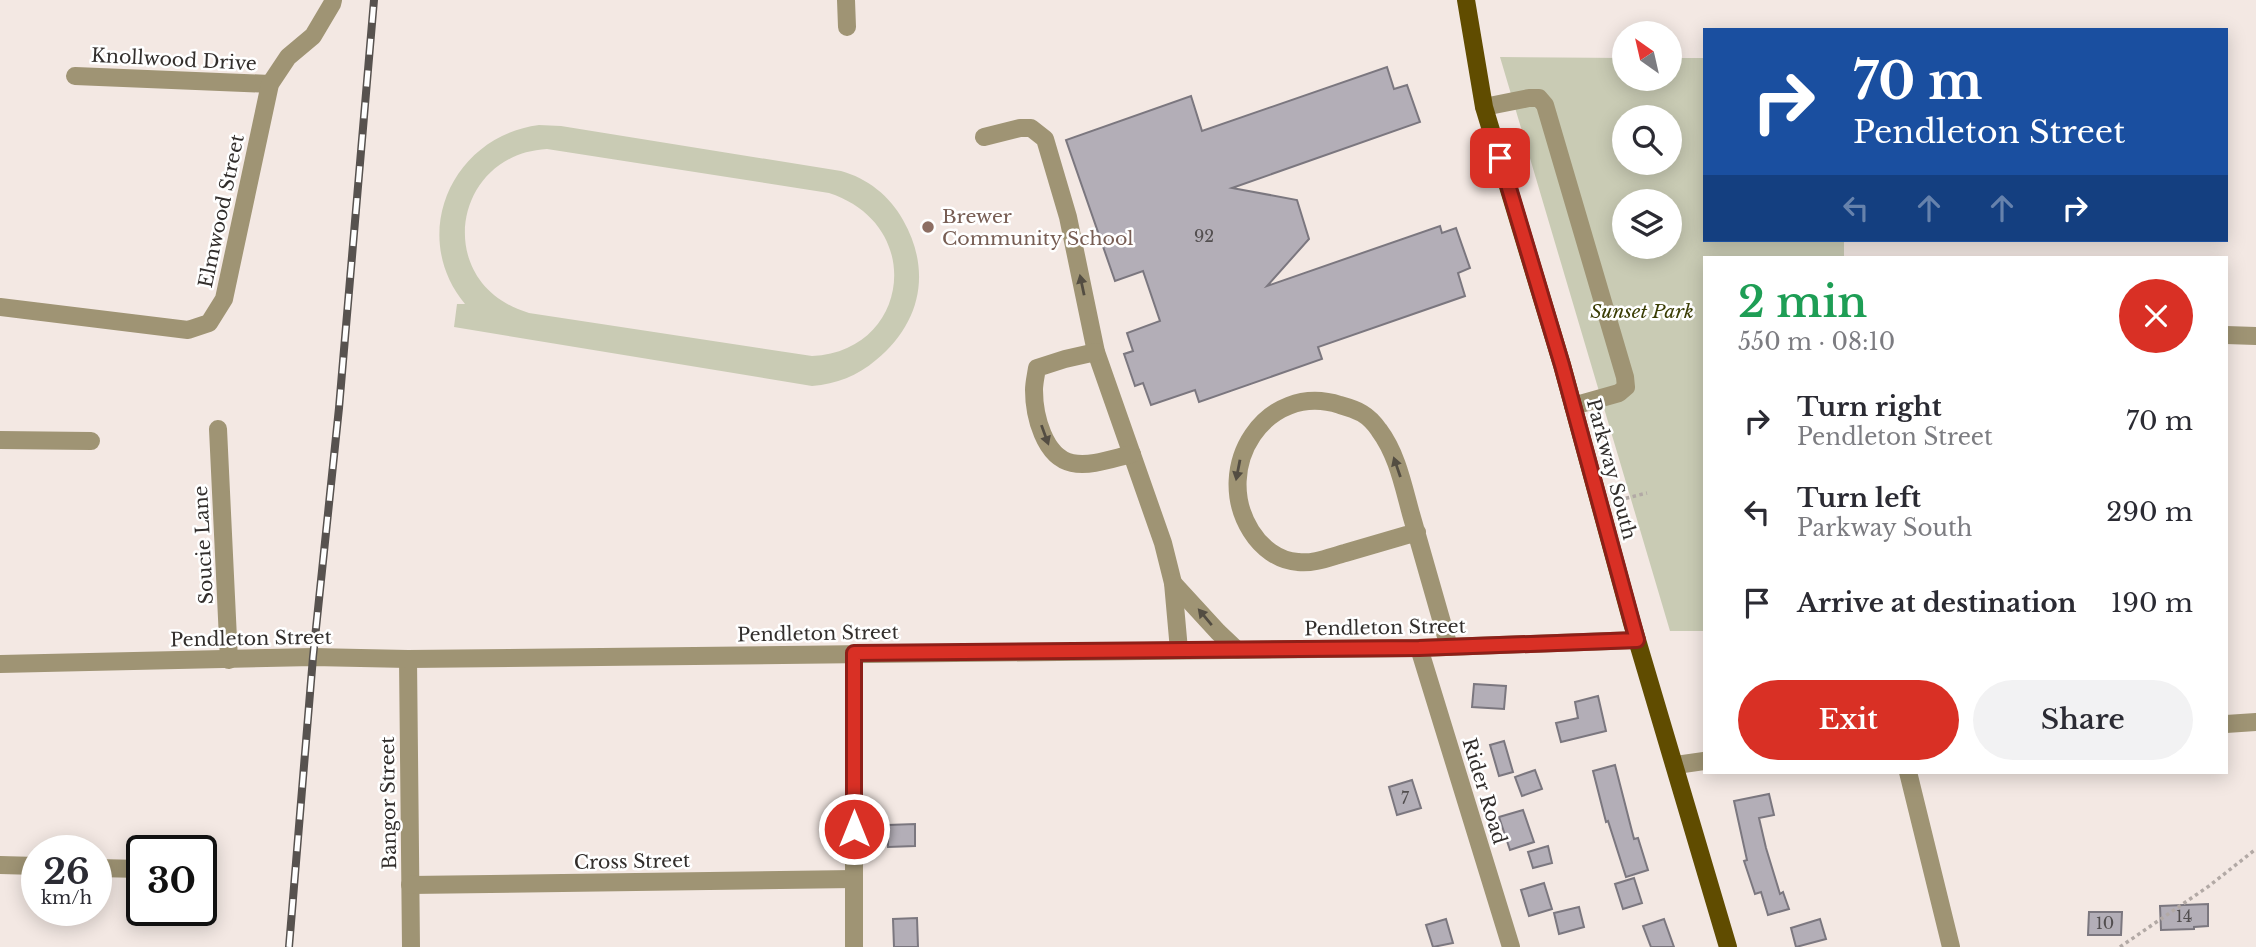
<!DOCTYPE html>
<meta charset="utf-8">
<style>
:root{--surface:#fff;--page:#f2f2f3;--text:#2b2b33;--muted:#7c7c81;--accent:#d93025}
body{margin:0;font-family:"Libre Baskerville",serif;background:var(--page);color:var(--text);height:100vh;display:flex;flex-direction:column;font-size:26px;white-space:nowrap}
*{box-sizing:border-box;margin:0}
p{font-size:23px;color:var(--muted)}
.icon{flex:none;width:38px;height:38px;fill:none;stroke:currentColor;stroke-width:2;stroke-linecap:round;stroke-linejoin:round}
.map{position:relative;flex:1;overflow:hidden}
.panel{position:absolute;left:1703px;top:256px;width:525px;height:518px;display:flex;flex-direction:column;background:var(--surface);border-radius:0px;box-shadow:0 4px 18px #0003}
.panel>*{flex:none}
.banner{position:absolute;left:1703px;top:28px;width:525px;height:214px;border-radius:0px;box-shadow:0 4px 18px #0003;background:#1a4fa0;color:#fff;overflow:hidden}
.needle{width:46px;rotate:326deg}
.fabs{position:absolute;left:1612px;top:21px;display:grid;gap:14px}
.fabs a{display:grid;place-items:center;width:70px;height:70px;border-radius:50%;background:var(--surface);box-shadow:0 4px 18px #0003;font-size:35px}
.speed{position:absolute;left:21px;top:835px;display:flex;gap:14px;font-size:35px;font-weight:700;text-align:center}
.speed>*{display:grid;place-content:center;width:91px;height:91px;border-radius:50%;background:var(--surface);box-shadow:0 4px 18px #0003;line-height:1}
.speed small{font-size:18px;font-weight:400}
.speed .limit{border:4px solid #111;border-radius:10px;background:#fff;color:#111}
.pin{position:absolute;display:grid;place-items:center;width:60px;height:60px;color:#fff;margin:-30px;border-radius:14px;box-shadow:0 4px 10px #0006}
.me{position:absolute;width:77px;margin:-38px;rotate:0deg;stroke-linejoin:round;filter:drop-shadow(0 0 5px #0008)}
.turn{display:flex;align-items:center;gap:24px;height:147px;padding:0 35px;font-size:32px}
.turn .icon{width:91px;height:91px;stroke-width:2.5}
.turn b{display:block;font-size:49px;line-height:60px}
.lanes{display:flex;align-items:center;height:66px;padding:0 35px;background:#0003;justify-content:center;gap:35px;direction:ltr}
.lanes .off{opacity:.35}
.round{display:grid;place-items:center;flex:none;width:74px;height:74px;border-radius:37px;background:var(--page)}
.summary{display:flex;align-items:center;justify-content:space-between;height:119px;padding:0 35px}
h1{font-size:42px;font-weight:600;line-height:52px;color:#1e9e55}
.button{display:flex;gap:14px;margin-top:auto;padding:14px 35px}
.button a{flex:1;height:80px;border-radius:42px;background:var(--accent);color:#fff;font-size:28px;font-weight:600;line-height:80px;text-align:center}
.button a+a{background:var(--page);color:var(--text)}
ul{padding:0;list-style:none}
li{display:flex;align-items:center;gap:21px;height:91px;padding:0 35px}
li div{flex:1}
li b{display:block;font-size:26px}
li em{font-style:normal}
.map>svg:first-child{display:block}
</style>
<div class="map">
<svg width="2256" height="947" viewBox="0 0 2256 947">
<rect width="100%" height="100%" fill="#f3e8e3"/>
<g fill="#c9cbb4" fill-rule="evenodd">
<path d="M1500,57L1624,58V79H1670V58H1704V240H1844V257H1704V631H1670ZM1624,117H1670V163H1624ZM1624,201H1670V247H1624Z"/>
<path d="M539,125L561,126L841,171C867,178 890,196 903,220C932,271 921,323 876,360C857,376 837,384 812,386L454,327L457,304H465C408,235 452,136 539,125ZM547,149L829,193C927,225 909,352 812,356L529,313C431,284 452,154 547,149Z"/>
</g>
<g fill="#b3aeb7" stroke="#7b777f" stroke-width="2">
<polygon points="1387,67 1394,89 1407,85 1420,122 1232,188 1297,200 1309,239 1267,286 1440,226 1442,233 1456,228 1470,268 1458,273 1465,296 1318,347 1322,359 1199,402 1195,390 1151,405 1143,383 1135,386 1124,354 1133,351 1127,333 1160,321 1143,271 1115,281 1066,140 1191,96 1202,131"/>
<polygon points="1474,684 1506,686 1504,709 1472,707"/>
<polygon points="1598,696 1606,731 1561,742 1556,723 1578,718 1575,702"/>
<polygon points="1504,741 1513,772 1499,776 1490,745"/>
<polygon points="1615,765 1634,839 1638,838 1648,870 1626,877 1608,821 1606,822 1593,771"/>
<polygon points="1535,770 1542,789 1522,796 1515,777"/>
<polygon points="1412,780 1421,808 1397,815 1389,787"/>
<polygon points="1769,794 1774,815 1759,818 1766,848 1780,894 1783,892 1789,909 1768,915 1761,892 1755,894 1744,861 1747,860 1734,801"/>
<polygon points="1523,810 1534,842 1510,850 1499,817"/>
<polygon points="915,824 915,846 888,847 888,825"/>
<polygon points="1548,846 1552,863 1533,868 1528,852"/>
<polygon points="1634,878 1642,903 1623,909 1615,884"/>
<polygon points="1544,883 1552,909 1529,916 1521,890"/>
<polygon points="2208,904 2208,926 2194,927 2194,929 2161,930 2160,906"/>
<polygon points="1579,907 1584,927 1559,934 1554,913"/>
<polygon points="2089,912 2122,912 2121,935 2088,935"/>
<polygon points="917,918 918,947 894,947 893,919"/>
<polygon points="1446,919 1453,943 1433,947 1426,925"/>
<polygon points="1664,919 1674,947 1651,947 1643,926"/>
<polygon points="1820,919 1826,939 1796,947 1791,928"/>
</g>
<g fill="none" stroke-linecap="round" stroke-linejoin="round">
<g stroke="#b2a9a5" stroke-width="3.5" stroke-dasharray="3.5 3.5" stroke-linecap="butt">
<polyline points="1619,500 1647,493"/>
<polyline points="2120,947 2209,886 2256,849"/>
</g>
<g stroke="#9f9474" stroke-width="18">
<polyline points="846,0 847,27"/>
<polyline points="75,76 270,84"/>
<polyline points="1484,107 1529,98 1539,98 1545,105 1625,377 1626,387 1619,393 1573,406"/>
<polyline points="984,137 1020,128 1031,128 1045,139 1068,217 1096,352 1163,543 1173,583 1179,650"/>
<polyline points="0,307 188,330 209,323 224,299 270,84 288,57 313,36 332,4 333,0"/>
<polyline points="2226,335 2256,336"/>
<path d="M1096,352L1065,359L1037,368C1036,375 1034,383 1034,390C1034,415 1044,457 1072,463C1091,467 1114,458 1132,454"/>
<polyline points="218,429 229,660"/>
<polyline points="0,440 91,441"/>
<path d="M1417,532C1393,539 1369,546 1345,553C1330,557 1314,564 1298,562C1278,561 1261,547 1251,531C1211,467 1266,381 1340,405C1358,410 1368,414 1379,430C1397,454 1403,485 1411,514C1424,558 1436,603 1449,647"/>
<polyline points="1173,583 1218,632 1237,650"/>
<polyline points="1419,648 1511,947"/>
<polyline points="408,659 411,947"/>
<polyline points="0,664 313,657 408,659 1419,648 1637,640"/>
<polyline points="2226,724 2256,722"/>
<polyline points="1676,765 1704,761"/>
<polyline points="1908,772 1951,947"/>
<polyline points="0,865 37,866"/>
<polyline points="96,868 142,869"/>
<polyline points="410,885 854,879"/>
<polyline points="854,947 854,653"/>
</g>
<polyline stroke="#604c00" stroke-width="18" points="1466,0 1484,107 1562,365 1632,623 1728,947"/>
<defs>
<polyline id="rail" points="289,947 313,657 339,408 374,0"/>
</defs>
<use href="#rail" stroke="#57524f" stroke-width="8"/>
<use href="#rail" stroke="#fff" stroke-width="5" stroke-dasharray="16" stroke-linecap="butt"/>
</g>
<defs><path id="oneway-solid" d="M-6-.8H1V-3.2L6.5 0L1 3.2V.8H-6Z" transform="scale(1.75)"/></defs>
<g fill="#534d42">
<use href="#oneway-solid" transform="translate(1082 285) rotate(-102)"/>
<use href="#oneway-solid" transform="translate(1045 435) rotate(70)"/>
<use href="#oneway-solid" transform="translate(1397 467) rotate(-109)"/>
<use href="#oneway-solid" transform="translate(1238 470) rotate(101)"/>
<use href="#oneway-solid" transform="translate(1205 617) rotate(-130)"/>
</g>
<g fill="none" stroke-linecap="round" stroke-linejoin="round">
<defs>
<polyline id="route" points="854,829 854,653 1419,648 1637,640 1562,365 1500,158"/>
</defs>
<use href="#route" stroke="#8d1f18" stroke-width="18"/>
<use href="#route" stroke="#d93025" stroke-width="12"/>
</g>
<circle fill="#8d6e63" stroke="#fff" stroke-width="2.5" cx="928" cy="227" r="7"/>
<g text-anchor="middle" stroke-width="5" stroke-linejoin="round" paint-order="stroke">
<g font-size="16" fill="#524e4f">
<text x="1204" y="242">92</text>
<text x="1405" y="804">7</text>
<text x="2184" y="922">14</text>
<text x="2105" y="929">10</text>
</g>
<g font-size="19" fill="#322e2c" stroke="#fff">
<text transform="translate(174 59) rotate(3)" y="7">Knollwood Drive</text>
<text transform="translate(221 211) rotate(-78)" y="7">Elmwood Street</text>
<text transform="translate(1612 469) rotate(75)" y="7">Parkway South</text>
<text transform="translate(203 545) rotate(-93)" y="7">Soucie Lane</text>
<text transform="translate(1385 627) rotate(-1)" y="7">Pendleton Street</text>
<text transform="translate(818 633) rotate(-1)" y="7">Pendleton Street</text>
<text transform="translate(251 638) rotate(-1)" y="7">Pendleton Street</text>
<text transform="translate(1485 791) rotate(73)" y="7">Rider Road</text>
<text transform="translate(388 803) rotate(-91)" y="7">Bangor Street</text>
<text transform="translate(632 861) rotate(-1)" y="7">Cross Street</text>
</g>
<g font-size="19" fill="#785e54" stroke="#fff" text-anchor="start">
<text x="942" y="223">Brewer<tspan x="942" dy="22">Community School</tspan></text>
</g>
<g font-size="19" font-style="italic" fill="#3b3d05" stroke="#fff">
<text x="1642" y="318">Sunset Park</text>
</g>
</g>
</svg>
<div class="fabs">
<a><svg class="needle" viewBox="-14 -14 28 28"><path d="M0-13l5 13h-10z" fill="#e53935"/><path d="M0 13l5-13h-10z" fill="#7c7c81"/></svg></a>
<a><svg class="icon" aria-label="search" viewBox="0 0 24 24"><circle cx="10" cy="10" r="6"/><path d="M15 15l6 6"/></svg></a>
<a><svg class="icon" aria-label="layers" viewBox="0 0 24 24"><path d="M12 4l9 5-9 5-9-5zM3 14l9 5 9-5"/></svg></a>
</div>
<div class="speed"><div>26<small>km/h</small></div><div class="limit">30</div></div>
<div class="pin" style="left:1500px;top:158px;background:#d93025"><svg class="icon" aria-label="arrive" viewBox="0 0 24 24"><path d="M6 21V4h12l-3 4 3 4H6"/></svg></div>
<svg class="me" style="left:854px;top:829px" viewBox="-20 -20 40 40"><circle r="17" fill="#d93025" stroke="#fff" stroke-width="3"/><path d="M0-11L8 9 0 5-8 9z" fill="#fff"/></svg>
<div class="banner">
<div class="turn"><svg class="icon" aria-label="right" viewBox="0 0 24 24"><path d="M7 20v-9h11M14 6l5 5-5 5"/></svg><div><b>70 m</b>Pendleton Street</div></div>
<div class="lanes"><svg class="icon off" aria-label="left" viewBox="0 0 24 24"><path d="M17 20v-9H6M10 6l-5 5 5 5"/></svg><svg class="icon off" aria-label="ahead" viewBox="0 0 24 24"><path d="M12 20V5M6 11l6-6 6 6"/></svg><svg class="icon off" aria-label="ahead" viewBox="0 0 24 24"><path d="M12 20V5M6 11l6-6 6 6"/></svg><svg class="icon" aria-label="right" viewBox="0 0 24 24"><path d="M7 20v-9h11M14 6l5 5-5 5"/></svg></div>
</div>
<section class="panel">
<div class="summary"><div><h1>2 min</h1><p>550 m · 08:10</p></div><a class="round" style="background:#d93025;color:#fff"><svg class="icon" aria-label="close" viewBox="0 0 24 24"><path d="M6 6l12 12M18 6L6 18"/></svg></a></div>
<ul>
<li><svg class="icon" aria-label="right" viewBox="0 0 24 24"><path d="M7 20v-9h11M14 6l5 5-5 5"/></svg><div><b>Turn right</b><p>Pendleton Street</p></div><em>70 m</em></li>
<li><svg class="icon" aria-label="left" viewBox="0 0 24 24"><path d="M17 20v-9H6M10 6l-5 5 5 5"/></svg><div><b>Turn left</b><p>Parkway South</p></div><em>290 m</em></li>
<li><svg class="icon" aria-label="arrive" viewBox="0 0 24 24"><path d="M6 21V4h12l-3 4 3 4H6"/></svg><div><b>Arrive at destination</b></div><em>190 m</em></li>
</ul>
<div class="button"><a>Exit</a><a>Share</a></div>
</section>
</div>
